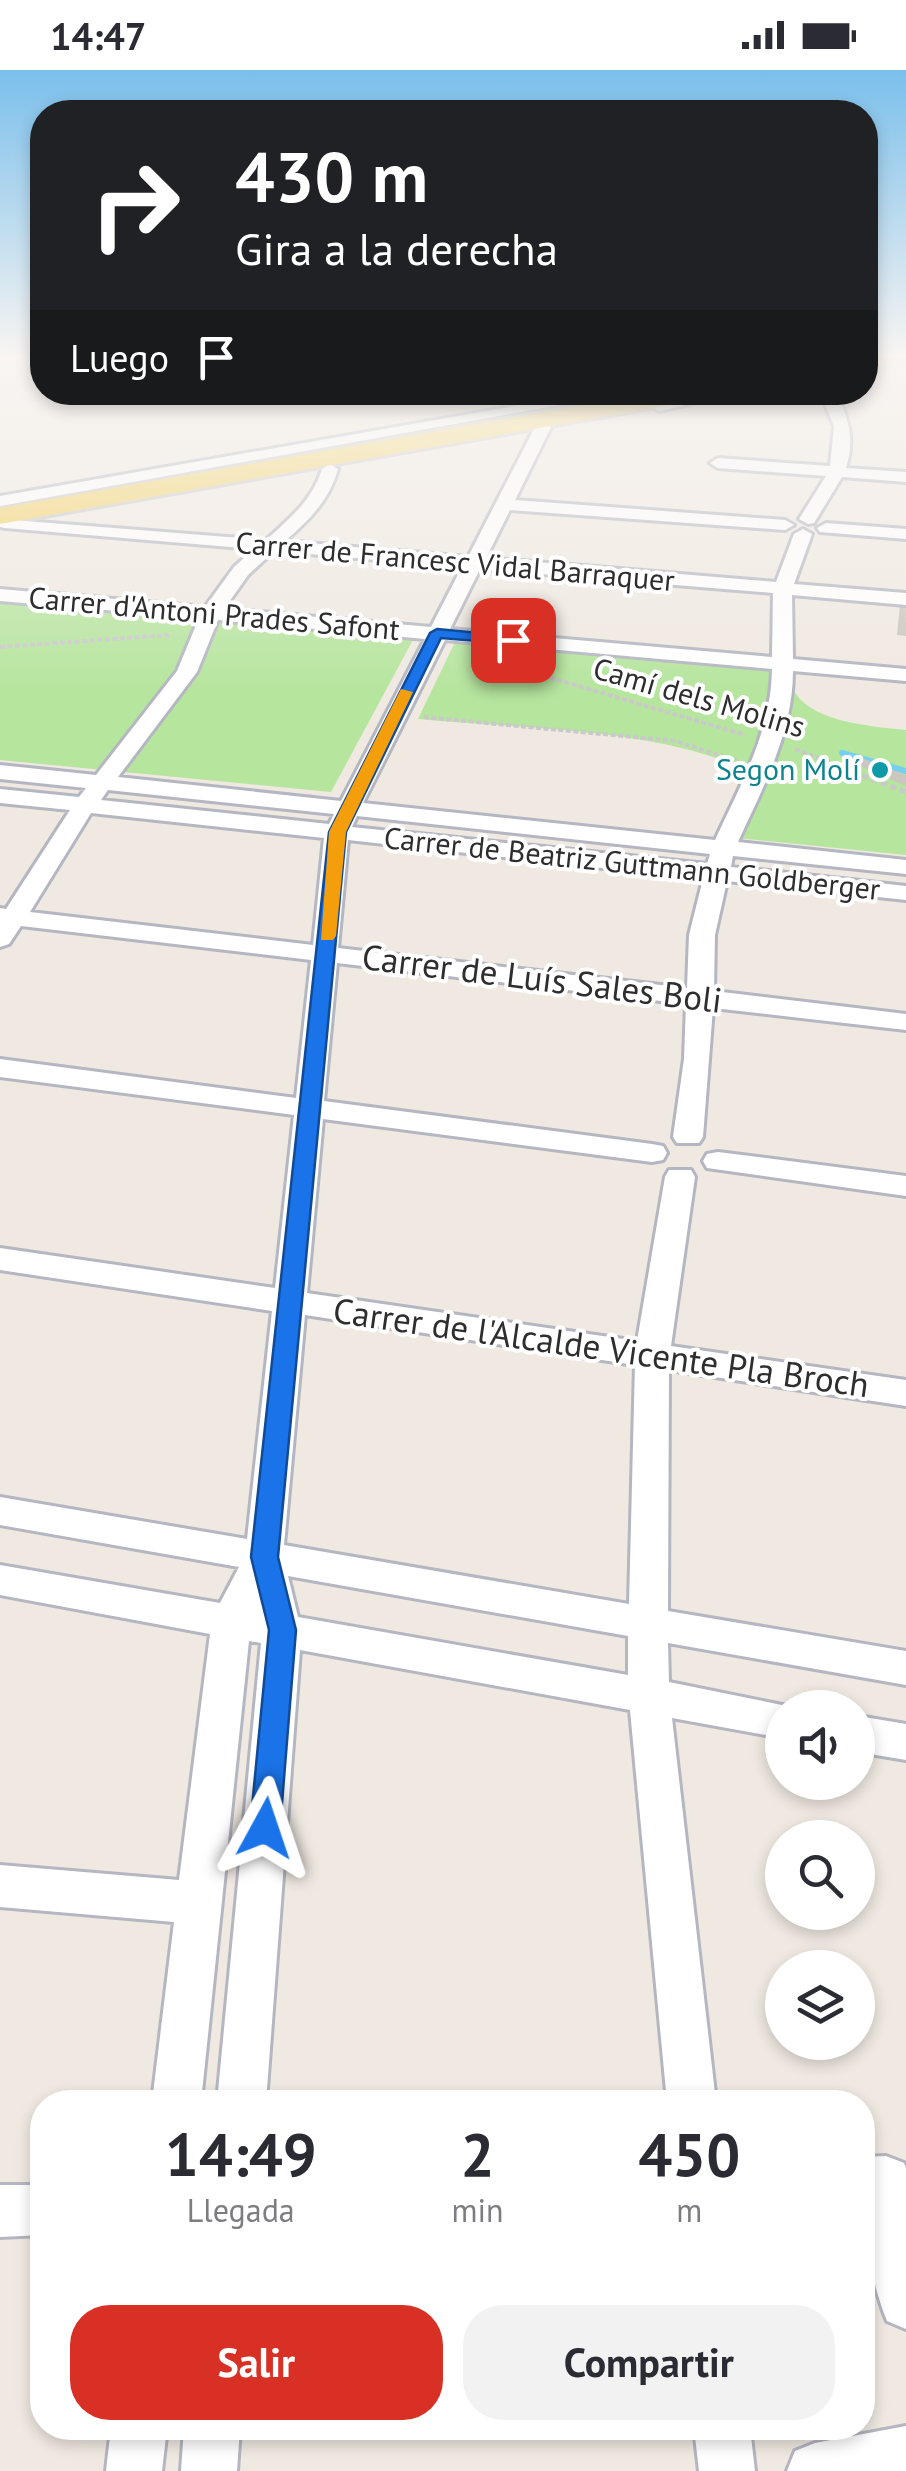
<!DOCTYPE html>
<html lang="es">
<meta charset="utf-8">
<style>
:root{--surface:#fff;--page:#f2f2f3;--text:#2b2b33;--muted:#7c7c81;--accent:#d93025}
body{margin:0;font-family:"PT Sans",sans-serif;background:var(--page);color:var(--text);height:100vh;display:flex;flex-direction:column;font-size:38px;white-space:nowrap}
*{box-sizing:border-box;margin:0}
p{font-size:32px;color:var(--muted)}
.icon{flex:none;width:55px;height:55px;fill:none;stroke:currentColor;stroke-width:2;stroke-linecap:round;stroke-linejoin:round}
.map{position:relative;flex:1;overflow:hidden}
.sheet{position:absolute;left:30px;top:2020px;width:845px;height:350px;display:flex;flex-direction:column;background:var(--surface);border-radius:40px;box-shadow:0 5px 15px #0003}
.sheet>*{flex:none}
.guide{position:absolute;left:30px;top:30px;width:848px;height:305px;border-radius:40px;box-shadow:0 5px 15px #0003;background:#202124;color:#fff;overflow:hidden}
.fabs{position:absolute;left:765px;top:1620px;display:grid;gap:20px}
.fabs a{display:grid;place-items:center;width:110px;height:110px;border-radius:50%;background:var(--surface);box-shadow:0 5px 15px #0003;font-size:50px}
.pin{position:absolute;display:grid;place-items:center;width:85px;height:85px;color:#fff;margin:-42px;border-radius:20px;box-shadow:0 5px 15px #0006}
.me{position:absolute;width:110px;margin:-55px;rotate:5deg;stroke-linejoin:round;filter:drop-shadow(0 0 8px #0008)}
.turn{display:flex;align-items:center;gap:35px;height:210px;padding:0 40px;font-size:45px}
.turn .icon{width:130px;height:130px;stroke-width:2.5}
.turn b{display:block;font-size:70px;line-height:85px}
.then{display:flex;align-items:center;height:95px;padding:0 40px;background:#0003;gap:20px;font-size:38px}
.eta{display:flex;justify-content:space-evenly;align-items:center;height:170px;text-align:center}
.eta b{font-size:60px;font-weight:800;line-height:70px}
.primary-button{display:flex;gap:20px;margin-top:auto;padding:20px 40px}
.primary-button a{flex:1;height:115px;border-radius:40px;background:var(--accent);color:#fff;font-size:40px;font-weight:800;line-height:115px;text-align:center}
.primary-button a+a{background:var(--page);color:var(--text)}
.status{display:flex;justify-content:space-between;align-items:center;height:70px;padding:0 50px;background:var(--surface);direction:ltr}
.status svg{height:28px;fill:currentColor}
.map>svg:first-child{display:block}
</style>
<div class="status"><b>14:47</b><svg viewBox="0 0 49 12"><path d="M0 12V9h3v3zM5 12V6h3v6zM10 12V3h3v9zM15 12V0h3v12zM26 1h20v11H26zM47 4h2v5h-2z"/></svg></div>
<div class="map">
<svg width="906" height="2401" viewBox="0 0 906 2401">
<rect width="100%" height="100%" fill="#efe9e1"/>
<g fill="#b6e59e">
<polygon points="0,532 414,568 331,722 0,690"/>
<path d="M455,572L789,602C790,652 870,656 906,660V785L718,766L749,700C649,657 525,659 418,649Z"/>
</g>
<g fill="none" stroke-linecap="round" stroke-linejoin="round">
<polyline stroke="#75cff0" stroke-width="6" points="842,683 906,701"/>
</g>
<g fill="#cbc7bf">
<polygon points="900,535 906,535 906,566 897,565"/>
<polygon points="864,689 906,705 906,716 855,694"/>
</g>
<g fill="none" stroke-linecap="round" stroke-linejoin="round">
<defs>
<g id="street">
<polygon points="596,322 632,322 0,436 0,426"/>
<polygon points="708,322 742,322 659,341 651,336"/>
<path d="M820,322H835C849,347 855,370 846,398L906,402V412L842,407L814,453L808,454L799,449L826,406L718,398L710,393L718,388L830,396L834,356Z"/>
<path d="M543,352L551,357L515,430L785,450L794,455L785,460L510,440L486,488L776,512L794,464L803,459L812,464L794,514L906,523V535L792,525L793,589L906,599V611L793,601C793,663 763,717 738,772L906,790V804L733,786L731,797L906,816V830L727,811L715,865L714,921L906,944V960L713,938L703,1067L699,1073H677L673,1067L684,989L686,934L337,893L324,1031L652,1074L663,1076L667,1083L663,1090L652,1092L323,1049L307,1223L637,1271L665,1107L669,1100H691L695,1107L671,1276L906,1310V1336L669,1300L668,1541L906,1581V1615L668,1573L669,1612L797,1638H782V1668L672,1648L716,2032H667L630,1640L300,1580L266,2032H217L261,1573L249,1571L201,2032H152L174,1852L0,1837V1795L179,1810L210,1564L0,1525V1495L220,1533L239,1497L0,1455V1427L247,1469L272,1241L0,1200V1178L275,1218L294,1045L0,1007V989L296,1028L311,890L21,856L9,874L0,877V838L6,839L70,740L0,733V719L79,727L86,718L0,709V695L96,705L177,601L199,548L0,531V519L205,537L234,497L254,479L5,458L0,457V449L266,470C290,448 312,431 322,399L330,394L338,399C329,431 309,450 285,471L468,487L535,357ZM274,481L462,497L431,557L224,539L248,505ZM480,499L773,523L772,587L450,559ZM218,550L425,569L341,731L118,707L197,602ZM445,570L772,599C771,662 741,714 715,770L363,733ZM108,720L334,744L329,754L101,730ZM91,743L324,768L313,875L30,842ZM357,746L710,784L707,794L352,757ZM348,770L703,809L689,865L687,918L338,878ZM305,1245L635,1295L629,1534L284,1475ZM288,1506L628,1566V1605L298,1547Z"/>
<polygon points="826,453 906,459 906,469 820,462 817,458"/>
<polygon points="718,1082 906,1106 906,1126 707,1098 703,1091 707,1084"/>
<polygon points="858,1646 906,1654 906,1690 858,1682"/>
<path d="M886,2086L904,2093L906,2098V2259L887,2251C866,2200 862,2139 862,2087Z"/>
<polygon points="0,2115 42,2115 42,2165 0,2167"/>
<polygon points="906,2356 906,2401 787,2401 795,2381 815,2373"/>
<polygon points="111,2358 167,2358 162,2401 106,2401"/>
<polygon points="184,2358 240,2358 237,2401 181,2401"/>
<polygon points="694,2358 750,2358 755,2401 699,2401"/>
</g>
<g id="primary">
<polygon points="906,286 906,294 865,301 865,287"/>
<polygon points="657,322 714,322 702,329 0,454 0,438"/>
</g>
</defs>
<use href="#street" stroke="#b4b7c1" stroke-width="6"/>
<use href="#primary" stroke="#c9c9c9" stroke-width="6"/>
<g stroke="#c9c9c9" stroke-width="4" stroke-dasharray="5 2.5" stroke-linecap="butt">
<polyline points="0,577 169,565"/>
<polyline points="507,595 745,665"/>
<polyline points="424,647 675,671 737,691"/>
<polyline points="795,679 860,704"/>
</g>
<polyline stroke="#c9c9c9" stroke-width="5" stroke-dasharray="6 4" stroke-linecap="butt" points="853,702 906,722"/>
<use href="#street" fill="#fff" fill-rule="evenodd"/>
<use href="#primary" fill="#f2d163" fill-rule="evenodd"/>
</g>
<linearGradient id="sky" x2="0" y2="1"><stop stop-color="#7abfeb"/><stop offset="0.46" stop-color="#f8f5f2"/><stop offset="1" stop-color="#f8f5f2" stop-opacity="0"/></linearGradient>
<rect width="906" height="622" fill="url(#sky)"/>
<polygon fill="#1a73e8" stroke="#114b97" stroke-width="2.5" points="437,559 513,566 520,570 513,574 441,568 346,762 278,1487 296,1560 280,1758 276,1768 265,1772 254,1768 250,1758 269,1560 251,1487 329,762 430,563"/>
<polygon fill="#f59e0b" points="401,619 413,622 346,762 336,866 333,870 321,870 329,762"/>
<circle fill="#0f9aa8" stroke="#fff" stroke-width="4" cx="880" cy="700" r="10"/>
<g text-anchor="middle" stroke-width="8" stroke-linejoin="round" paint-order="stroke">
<g font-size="30" fill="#2e2e2e" stroke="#fff">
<text transform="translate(455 492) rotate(5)" y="10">Carrer de Francesc Vidal Barraquer</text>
<text transform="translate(214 544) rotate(5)" y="10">Carrer d'Antoni Prades Safont</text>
<text transform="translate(699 628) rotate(16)" y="10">Camí dels Molins</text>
<text transform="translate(632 794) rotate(6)" y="10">Carrer de Beatriz Guttmann Goldberger</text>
</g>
<g font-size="30" fill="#0d838f" stroke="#fff" text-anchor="end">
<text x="860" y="710">Segon Molí</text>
</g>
<g font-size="35" fill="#2e2e2e" stroke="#fff">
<text transform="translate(542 909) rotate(7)" y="12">Carrer de Luís Sales Boli</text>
<text transform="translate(601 1278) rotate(8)" y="12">Carrer de l'Alcalde Vicente Pla Broch</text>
</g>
</g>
</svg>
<div class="fabs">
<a><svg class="icon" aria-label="sound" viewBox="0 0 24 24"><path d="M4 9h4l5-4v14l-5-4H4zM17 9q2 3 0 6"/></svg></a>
<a><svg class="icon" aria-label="search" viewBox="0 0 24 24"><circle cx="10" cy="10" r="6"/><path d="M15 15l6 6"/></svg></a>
<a><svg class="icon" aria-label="layers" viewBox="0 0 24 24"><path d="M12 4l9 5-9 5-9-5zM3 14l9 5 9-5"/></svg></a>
</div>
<div class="pin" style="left:513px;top:570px;background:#d93025"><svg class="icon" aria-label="arrive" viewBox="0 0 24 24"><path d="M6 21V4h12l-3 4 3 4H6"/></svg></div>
<svg class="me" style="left:265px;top:1758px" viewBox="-20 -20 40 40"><path d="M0-17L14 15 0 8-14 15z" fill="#1a73e8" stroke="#fff" stroke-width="4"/></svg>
<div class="guide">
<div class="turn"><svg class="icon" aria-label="right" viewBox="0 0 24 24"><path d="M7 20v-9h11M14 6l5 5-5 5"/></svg><div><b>430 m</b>Gira a la derecha</div></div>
<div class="then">Luego<svg class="icon" aria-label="arrive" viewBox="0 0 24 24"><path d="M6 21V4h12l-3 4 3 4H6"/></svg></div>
</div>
<section class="sheet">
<div class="eta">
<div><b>14:49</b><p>Llegada</p></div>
<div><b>2</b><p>min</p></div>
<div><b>450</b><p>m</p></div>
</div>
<div class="primary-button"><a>Salir</a><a>Compartir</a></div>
</section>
</div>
